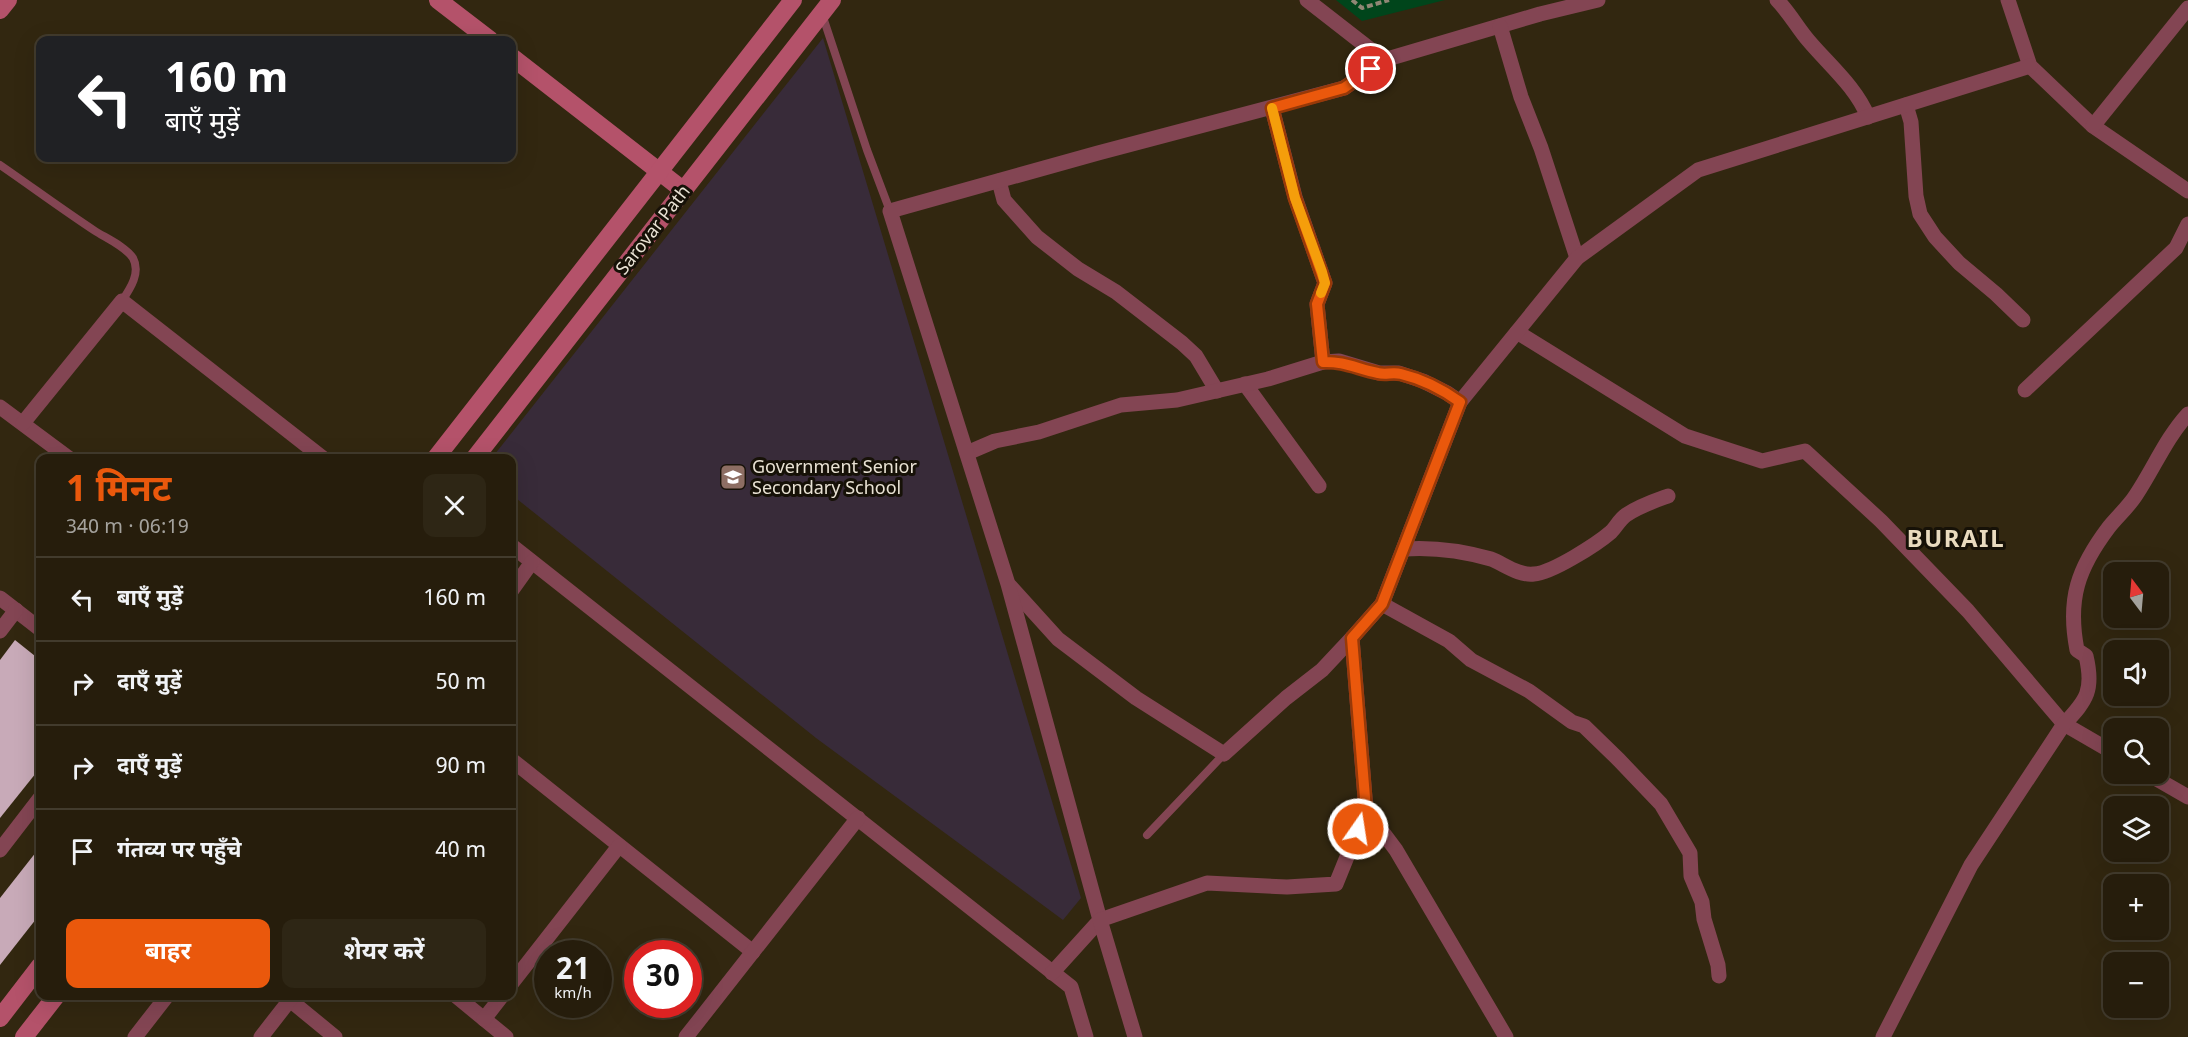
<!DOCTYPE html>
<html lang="hi">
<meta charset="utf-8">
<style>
:root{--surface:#261d0c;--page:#2e2615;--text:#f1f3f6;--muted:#a4a29d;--line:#423b2d;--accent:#ea580c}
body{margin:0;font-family:Georgia,"Noto Sans Devanagari",serif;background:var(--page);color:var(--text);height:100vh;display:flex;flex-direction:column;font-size:22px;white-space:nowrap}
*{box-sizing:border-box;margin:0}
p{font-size:20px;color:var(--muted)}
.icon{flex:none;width:33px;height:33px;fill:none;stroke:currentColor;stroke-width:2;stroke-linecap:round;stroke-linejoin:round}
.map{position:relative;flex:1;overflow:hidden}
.panel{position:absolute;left:36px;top:454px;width:480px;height:546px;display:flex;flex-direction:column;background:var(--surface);border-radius:12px;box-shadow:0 6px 24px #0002,0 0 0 2px var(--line)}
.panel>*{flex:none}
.guide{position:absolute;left:36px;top:36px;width:480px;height:126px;border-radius:12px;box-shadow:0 6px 24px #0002,0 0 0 2px var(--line);background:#202124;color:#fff;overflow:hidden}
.needle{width:39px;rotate:344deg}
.tools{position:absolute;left:2103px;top:562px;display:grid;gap:12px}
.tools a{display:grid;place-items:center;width:66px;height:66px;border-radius:12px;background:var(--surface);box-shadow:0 6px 24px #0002,0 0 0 2px var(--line);font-size:30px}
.speed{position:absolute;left:534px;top:940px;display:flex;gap:12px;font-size:30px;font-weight:700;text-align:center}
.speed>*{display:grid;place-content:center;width:78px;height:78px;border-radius:50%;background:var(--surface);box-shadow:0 6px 24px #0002,0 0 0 2px var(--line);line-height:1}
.speed small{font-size:15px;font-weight:400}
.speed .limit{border:9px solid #d22;background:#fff;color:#111}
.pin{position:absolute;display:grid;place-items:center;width:51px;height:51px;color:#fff;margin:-26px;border:3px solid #fff;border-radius:50%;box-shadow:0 2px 6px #0007}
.me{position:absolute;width:66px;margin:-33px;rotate:13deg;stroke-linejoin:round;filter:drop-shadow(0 0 4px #0008)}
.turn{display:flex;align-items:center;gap:21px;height:126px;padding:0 30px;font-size:27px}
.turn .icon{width:78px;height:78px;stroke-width:2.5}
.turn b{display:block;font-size:42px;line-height:51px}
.round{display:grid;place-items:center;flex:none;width:63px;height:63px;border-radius:12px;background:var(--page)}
.headline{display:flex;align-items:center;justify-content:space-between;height:102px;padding:0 30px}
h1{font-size:36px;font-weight:700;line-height:45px;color:var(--accent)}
.button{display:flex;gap:12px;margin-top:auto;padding:12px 30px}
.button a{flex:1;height:69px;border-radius:12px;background:var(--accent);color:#fff;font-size:24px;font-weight:700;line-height:69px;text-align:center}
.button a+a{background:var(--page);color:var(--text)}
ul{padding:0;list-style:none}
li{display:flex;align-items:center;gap:18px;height:84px;padding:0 30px;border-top:2px solid var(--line)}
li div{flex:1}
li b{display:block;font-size:22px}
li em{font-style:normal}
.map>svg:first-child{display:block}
</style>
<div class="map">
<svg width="2188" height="1037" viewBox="0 0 2188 1037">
<rect width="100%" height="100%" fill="#322710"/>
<polygon fill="#382b39" points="823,38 1081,898 1063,920 816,738 512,495 512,459 491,459"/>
<polygon fill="#00451b" points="1336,0 1445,0 1362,21"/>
<g fill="#c8aab8">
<polygon points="15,640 40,660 40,768 0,818 0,660"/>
<polygon points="40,847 40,914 0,965 0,898"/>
</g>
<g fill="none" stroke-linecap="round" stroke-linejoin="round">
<polyline stroke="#908775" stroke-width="4" stroke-dasharray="6 3" stroke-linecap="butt" points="1352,0 1362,8 1389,0"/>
<g stroke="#834553" stroke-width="8">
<polyline points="822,14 867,150 890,211"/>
<path d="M0,165C32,187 63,210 95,231C106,238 126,247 133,258C141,273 130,289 122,301"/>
<polyline points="1147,835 1224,754"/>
</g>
<g stroke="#834553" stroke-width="15">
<polyline points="1307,0 1384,60 1540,14 1598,0"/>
<path d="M1777,0C1789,12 1797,27 1808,40C1829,65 1856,87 1868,117"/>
<polyline points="2008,0 2030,66 2093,126 2188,191"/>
<polyline points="1500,26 1521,97 1541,148 1577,258"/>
<polyline points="1906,105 1911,122 1916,196 1920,214 1935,237 1959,263 1996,294 2023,320"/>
<polyline points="1272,108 1295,197 1325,283 1317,304 1323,362"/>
<polyline points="2093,126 2188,8"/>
<polyline points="999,181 1004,200 1037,237 1078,269 1116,292 1182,343 1196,356 1217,391"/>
<polyline points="1517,332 1685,436 1762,461 1805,451 1881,521 1968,611 2064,724 2114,753"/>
<polyline points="1245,384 1319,486"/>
<polyline points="2025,390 2176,248 2188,224"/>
<polyline points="0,407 70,459"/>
<polyline points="23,423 122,301 324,459"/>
<polyline points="967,453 995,441 1039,432 1121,405 1177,400 1268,379 1323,362 1339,361 1379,373 1399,373 1423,381 1447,393 1460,402"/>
<polyline points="512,546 1071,987 1086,1037"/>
<path d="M1404,549C1432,547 1463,551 1491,559C1504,564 1519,576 1534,574C1552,573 1597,544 1611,532C1616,527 1620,519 1626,515C1639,506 1654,501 1668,496"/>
<polyline points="1010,586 1058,639 1136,698 1224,754 1286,698 1322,670 1352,638"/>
<polyline points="512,590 532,562"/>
<polyline points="0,598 40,629"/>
<polyline points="1382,604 1449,641 1471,660 1529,691 1572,722 1584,726 1619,760 1661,804 1690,853 1691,876 1702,902 1704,919 1718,965 1719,976"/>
<polyline points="0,631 16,610"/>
<polyline points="512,760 753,952"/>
<polyline points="2148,774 2188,797"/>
<polyline points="1366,810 1396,850 1506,1037"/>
<polyline points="0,850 40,798"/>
<polyline points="1052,973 1100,920 1008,584 890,211 1098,153 1344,88 1384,60"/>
<polyline points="512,983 619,846"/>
<polyline points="285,996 335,1037"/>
<polyline points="456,996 506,1037"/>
<polyline points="484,1019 502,996"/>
<polyline points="135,1037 167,996"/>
<polyline points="261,1037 293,996"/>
<polyline points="686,1037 858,818"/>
<polyline points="1135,1037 1100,920 1207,883 1287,887 1336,884 1366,810 1352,638 1382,604 1460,402 1577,258 1698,170 2030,66"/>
<path d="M1883,1037L1971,865L2064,724C2087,700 2094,690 2086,656L2077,650C2067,599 2078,568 2109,527C2118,516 2129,506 2136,495C2154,468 2166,438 2188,414"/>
</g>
<g stroke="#b4526a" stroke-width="18">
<polyline points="438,0 490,40"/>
<polyline points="0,10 8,0"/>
<polyline points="512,57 683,190"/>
<polyline points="435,459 793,0"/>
<polyline points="474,459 832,0"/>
<polyline points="0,1018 40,966"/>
<polyline points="24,1037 56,996"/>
</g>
</g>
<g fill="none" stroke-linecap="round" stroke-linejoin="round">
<defs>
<path id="route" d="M1358,829L1366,810L1352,638L1382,604L1460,402C1442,389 1422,379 1401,374C1393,372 1385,375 1378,373C1358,369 1343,361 1323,362L1317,304L1325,283L1295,198L1272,108L1344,88L1371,69"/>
</defs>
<use href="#route" stroke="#983908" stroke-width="15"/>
<use href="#route" stroke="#ea580c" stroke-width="10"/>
<polyline stroke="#f59e0b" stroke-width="10" points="1272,108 1295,198 1322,272 1325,283 1321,293"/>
</g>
<defs>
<symbol id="school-square" viewBox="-11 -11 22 22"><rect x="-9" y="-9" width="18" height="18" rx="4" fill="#8d6e63" stroke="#161107"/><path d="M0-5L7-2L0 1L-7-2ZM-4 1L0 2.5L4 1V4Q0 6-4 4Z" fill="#fff"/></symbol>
</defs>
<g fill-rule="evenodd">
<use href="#school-square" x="718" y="462" width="30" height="30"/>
</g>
<g text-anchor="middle" stroke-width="6" stroke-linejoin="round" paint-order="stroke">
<g font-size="18" fill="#e9e2d4" stroke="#161107">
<text transform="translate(653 230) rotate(-52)" y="6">Sarovar Path</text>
</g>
<g font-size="18" fill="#e9e2d4" stroke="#161107" text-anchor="start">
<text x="752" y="473">Government Senior<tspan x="752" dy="21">Secondary School</tspan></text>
</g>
<g font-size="24" font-weight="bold" letter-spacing="1.5" fill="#e9dbbf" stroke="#161107">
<text x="1956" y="547">BURAIL</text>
</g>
</g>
</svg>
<div class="tools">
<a><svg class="needle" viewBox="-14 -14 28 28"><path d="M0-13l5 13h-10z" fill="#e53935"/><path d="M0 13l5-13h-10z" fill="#a4a29d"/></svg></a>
<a><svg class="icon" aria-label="sound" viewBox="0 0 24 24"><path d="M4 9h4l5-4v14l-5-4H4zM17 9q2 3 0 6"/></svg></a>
<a><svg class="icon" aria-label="search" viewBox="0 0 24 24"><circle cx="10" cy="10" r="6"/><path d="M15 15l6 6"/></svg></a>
<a><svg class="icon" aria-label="layers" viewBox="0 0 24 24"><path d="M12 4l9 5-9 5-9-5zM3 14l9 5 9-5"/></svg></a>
<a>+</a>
<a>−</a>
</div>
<div class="speed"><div>21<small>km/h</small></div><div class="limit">30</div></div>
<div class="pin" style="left:1371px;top:69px;background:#d93025"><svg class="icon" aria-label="arrive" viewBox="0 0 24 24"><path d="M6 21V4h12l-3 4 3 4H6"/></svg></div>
<svg class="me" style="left:1358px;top:829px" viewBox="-20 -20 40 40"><circle r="17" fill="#ea580c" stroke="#fff" stroke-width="3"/><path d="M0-11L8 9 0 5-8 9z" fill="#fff"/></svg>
<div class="guide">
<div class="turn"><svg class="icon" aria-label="left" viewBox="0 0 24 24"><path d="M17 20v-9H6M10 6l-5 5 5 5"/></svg><div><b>160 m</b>बाएँ मुड़ें</div></div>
</div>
<section class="panel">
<div class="headline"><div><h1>1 मिनट</h1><p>340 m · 06:19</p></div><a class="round"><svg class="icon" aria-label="close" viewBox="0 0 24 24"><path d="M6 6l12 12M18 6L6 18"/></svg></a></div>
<ul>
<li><svg class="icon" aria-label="left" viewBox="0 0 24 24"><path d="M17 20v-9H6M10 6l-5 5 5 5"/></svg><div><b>बाएँ मुड़ें</b></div><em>160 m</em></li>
<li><svg class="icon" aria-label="right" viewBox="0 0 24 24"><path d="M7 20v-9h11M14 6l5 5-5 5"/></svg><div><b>दाएँ मुड़ें</b></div><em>50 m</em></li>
<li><svg class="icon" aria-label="right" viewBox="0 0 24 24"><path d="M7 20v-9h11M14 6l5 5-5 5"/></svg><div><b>दाएँ मुड़ें</b></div><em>90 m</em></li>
<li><svg class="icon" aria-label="arrive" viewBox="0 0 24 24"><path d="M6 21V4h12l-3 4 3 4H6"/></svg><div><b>गंतव्य पर पहुँचे</b></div><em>40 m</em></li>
</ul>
<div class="button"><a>बाहर</a><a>शेयर करें</a></div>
</section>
</div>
